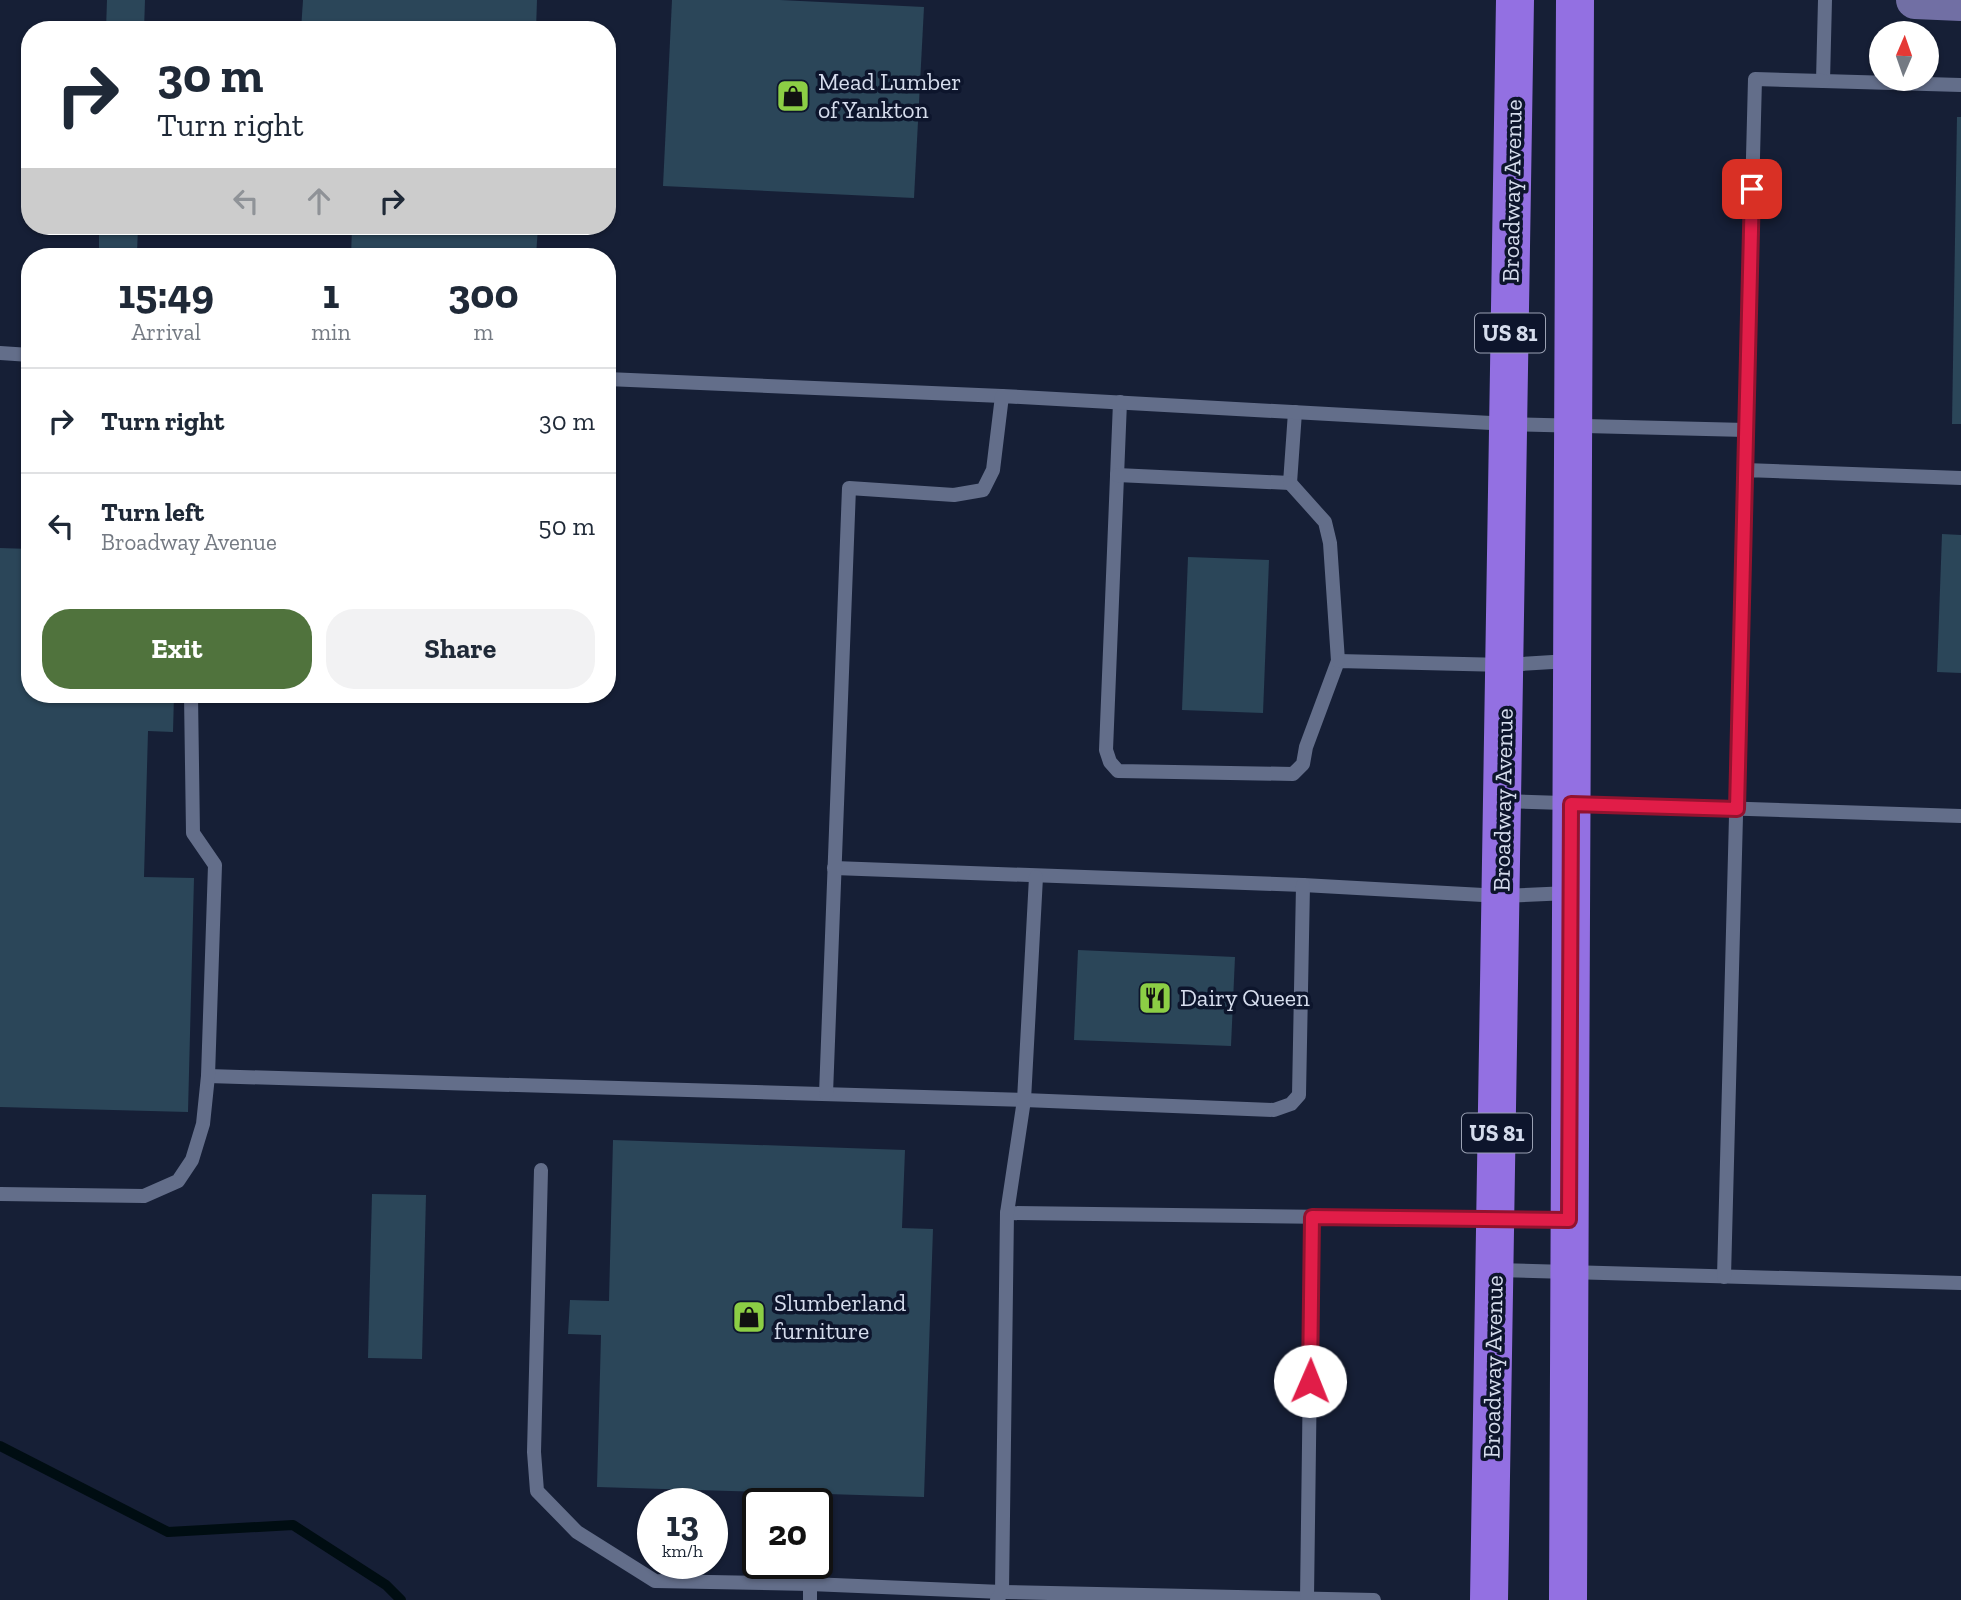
<!DOCTYPE html>
<style>
:root{--surface:#fff;--page:#f2f2f3;--text:#1f2937;--muted:#747a83;--line:#e0e1e3;--accent:#50733d}
body{margin:0;font-family:"Zilla Slab",serif;background:var(--page);color:var(--text);height:100vh;display:flex;flex-direction:column;font-size:26px;white-space:nowrap}
*{box-sizing:border-box;margin:0}
p{font-size:23px;color:var(--muted)}
.icon{flex:none;width:38px;height:38px;fill:none;stroke:currentColor;stroke-width:2;stroke-linecap:round;stroke-linejoin:round}
.map{position:relative;flex:1;overflow:hidden}
.side{position:absolute;left:21px;top:248px;width:595px;height:455px;display:flex;flex-direction:column;background:var(--surface);border-radius:28px;box-shadow:0 2px 5px #0004}
.side>*{flex:none}
.guide{position:absolute;left:21px;top:21px;width:595px;height:214px;border-radius:28px;box-shadow:0 2px 5px #0004;background:#fff;color:var(--text);overflow:hidden}
.needle{width:46px;rotate:2deg}
.fabs{position:absolute;left:1869px;top:21px;display:grid;gap:14px}
.fabs a{display:grid;place-items:center;width:70px;height:70px;border-radius:50%;background:var(--surface);box-shadow:0 2px 5px #0004;font-size:35px}
.speed{position:absolute;left:637px;top:1488px;display:flex;gap:14px;font-size:35px;font-weight:700;text-align:center}
.speed>*{display:grid;place-content:center;width:91px;height:91px;border-radius:50%;background:var(--surface);box-shadow:0 2px 5px #0004;line-height:1}
.speed small{font-size:18px;font-weight:400}
.speed .limit{border:4px solid #111;border-radius:10px;background:#fff;color:#111}
.pin{position:absolute;display:grid;place-items:center;width:60px;height:60px;color:#fff;margin:-30px;border-radius:14px;box-shadow:0 4px 10px #0006}
.me{position:absolute;width:77px;margin:-38px;rotate:1deg;stroke-linejoin:round;filter:drop-shadow(0 0 5px #0008)}
.turn{display:flex;align-items:center;gap:24px;height:147px;padding:0 21px;font-size:32px}
.turn .icon{width:91px;height:91px;stroke-width:2.5}
.turn b{display:block;font-size:49px;line-height:60px}
.lanes{display:flex;align-items:center;height:66px;padding:0 21px;background:#0003;justify-content:center;gap:35px;direction:ltr}
.lanes .off{opacity:.35}
.eta{display:flex;justify-content:space-evenly;align-items:center;height:119px;text-align:center}
.eta b{font-size:42px;font-weight:800;line-height:49px}
.cta{display:flex;gap:14px;margin-top:auto;padding:14px 21px}
.cta a{flex:1;height:80px;border-radius:28px;background:var(--accent);color:#fff;font-size:28px;font-weight:800;line-height:80px;text-align:center}
.cta a+a{background:var(--page);color:var(--text)}
ul{padding:0;list-style:none}
li{display:flex;align-items:center;gap:21px;height:105px;padding:0 21px;border-top:2px solid var(--line)}
li div{flex:1}
li b{display:block;font-size:26px}
li em{font-style:normal}
.map>svg:first-child{display:block}
</style>
<div class="map">
<svg width="1961" height="1600" viewBox="0 0 1961 1600">
<rect width="100%" height="100%" fill="#161f36"/>
<g fill="none" stroke-linecap="round" stroke-linejoin="round">
<polyline stroke="#000d12" stroke-width="10" points="0,1446 168,1532 293,1525 386,1585 401,1600"/>
</g>
<g fill="#2b4659">
<polygon points="107,0 145,0 144,30 106,30"/>
<polygon points="303,0 537,0 536,30 301,30"/>
<polygon points="672,0 780,0 924,7 914,198 663,186"/>
<polygon points="1957,117 1961,117 1961,424 1952,424"/>
<polygon points="99,226 138,226 137,254 99,252"/>
<polygon points="352,226 538,226 536,257 351,257"/>
<polygon points="1942,534 1961,535 1961,673 1937,672"/>
<polygon points="0,548 30,549 30,695 174,695 173,732 148,731 144,877 194,878 188,1112 0,1107"/>
<polygon points="1188,557 1269,560 1263,713 1182,710"/>
<polygon points="1078,950 1235,957 1231,1046 1074,1040"/>
<polygon points="613,1140 905,1150 902,1228 933,1229 924,1497 597,1487 601,1335 568,1334 570,1300 609,1301"/>
<polygon points="372,1194 426,1195 422,1359 368,1358"/>
</g>
<g fill="none" stroke-linecap="round" stroke-linejoin="round">
<g stroke="#636e8a" stroke-width="14">
<polyline points="1825,0 1823,81 1961,85"/>
<polyline points="0,353 30,355"/>
<polyline points="607,379 1002,396"/>
<polyline points="1120,402 1106,750 1110,762 1118,771 1293,774 1303,764 1306,747 1338,661 1505,665 1569,661"/>
<polyline points="1746,430 1755,79 1823,81"/>
<polyline points="1117,475 1290,483 1295,412"/>
<polyline points="1290,483 1325,522 1330,543 1338,661"/>
<polyline points="1504,801 1961,816"/>
<polyline points="834,868 1303,885 1501,896 1569,893"/>
<polyline points="208,1076 1024,1100 1274,1110 1291,1104 1299,1095 1303,885"/>
<polyline points="826,1094 849,488 954,495 983,490 993,470 1002,396 1509,424 1746,430 1745,470"/>
<polyline points="541,1170 534,1452 537,1491 577,1532 655,1581 810,1584 1002,1592 1374,1600"/>
<polyline points="0,1194 144,1196 178,1181 192,1160 203,1124 208,1076 215,865 193,833 191,695"/>
<polyline points="1007,1213 1568,1220"/>
<polyline points="1497,1270 1961,1283"/>
<polyline points="1724,1277 1745,470 1961,478"/>
<polyline points="1307,1598 1312,1217"/>
<polyline points="810,1600 810,1584"/>
<polyline points="997,1600 1002,1592 1007,1213 1024,1100 1036,877"/>
</g>
<polyline stroke="#716fa4" stroke-width="38" points="1915,0 1961,2"/>
<g stroke="#9370e2" stroke-width="38">
<polyline points="1489,1600 1515,0"/>
<polyline points="1568,1600 1575,0"/>
</g>
</g>
<g fill="none" stroke-linecap="round" stroke-linejoin="round">
<defs>
<polyline id="route" points="1310,1381 1312,1217 1569,1220 1571,804 1737,809 1752,189"/>
</defs>
<use href="#route" stroke="#92132f" stroke-width="18"/>
<use href="#route" stroke="#e11d48" stroke-width="12"/>
</g>
<defs>
<symbol id="shop-square" viewBox="-11 -11 22 22"><rect x="-9" y="-9" width="18" height="18" rx="4" fill="#8cce45" stroke="#0d152c"/><path d="M-5-2.5h2.3a2.7 3.5 0 0 1 5.4 0H5L5.5 6h-11ZM-1.5-2.5h3a1.5 2.3 0 0 0-3 0Z" fill="#111"/></symbol>
<symbol id="restaurant-square" viewBox="-11 -11 22 22"><rect x="-9" y="-9" width="18" height="18" rx="4" fill="#8cce45" stroke="#0d152c"/><path d="M-5-6h1v4h1v-4h1v4h1v-4h1v5L-1.5 .5V6h-2V.5L-5-1ZM5-6V6H3V1.5H1.5Q1.5-4 5-6Z" fill="#111"/></symbol>
</defs>
<g fill-rule="evenodd">
<use href="#shop-square" x="774" y="77" width="38" height="38"/>
<use href="#restaurant-square" x="1136" y="979" width="38" height="38"/>
<use href="#shop-square" x="730" y="1298" width="38" height="38"/>
</g>
<g text-anchor="middle" stroke-width="7" stroke-linejoin="round" paint-order="stroke">
<g fill="#0d152c" stroke="#9aa1b3" stroke-width="2">
<rect x="1475" y="313.5" width="70" height="39" rx="5"/>
<rect x="1462" y="1113.5" width="70" height="39" rx="5"/>
</g>
<g font-size="23" font-weight="bold" fill="#d6dded">
<text x="1510" y="341">US 81</text>
<text x="1497" y="1141">US 81</text>
</g>
<g font-size="24" fill="#d6dded" stroke="#0d152c" text-anchor="start">
<text x="818" y="90">Mead Lumber<tspan x="818" dy="28">of Yankton</tspan></text>
<text x="1180" y="1006">Dairy Queen</text>
<text x="774" y="1311">Slumberland<tspan x="774" dy="28">furniture</tspan></text>
</g>
<g font-size="24" fill="#d6dded" stroke="#0d152c">
<text transform="translate(1512 191) rotate(-89)" y="8">Broadway Avenue</text>
<text transform="translate(1503 800) rotate(-89)" y="8">Broadway Avenue</text>
<text transform="translate(1493 1367) rotate(-89)" y="8">Broadway Avenue</text>
</g>
</g>
</svg>
<div class="fabs">
<a><svg class="needle" viewBox="-14 -14 28 28"><path d="M0-13l5 13h-10z" fill="#e53935"/><path d="M0 13l5-13h-10z" fill="#747a83"/></svg></a>
</div>
<div class="speed"><div>13<small>km/h</small></div><div class="limit">20</div></div>
<div class="pin" style="left:1752px;top:189px;background:#d93025"><svg class="icon" aria-label="arrive" viewBox="0 0 24 24"><path d="M6 21V4h12l-3 4 3 4H6"/></svg></div>
<svg class="me" style="left:1310px;top:1381px" viewBox="-20 -20 40 40"><circle r="19" fill="#fff"/><path d="M0-13L10 11 0 6-10 11z" fill="#e11d48"/></svg>
<div class="guide">
<div class="turn"><svg class="icon" aria-label="right" viewBox="0 0 24 24"><path d="M7 20v-9h11M14 6l5 5-5 5"/></svg><div><b>30 m</b>Turn right</div></div>
<div class="lanes"><svg class="icon off" aria-label="left" viewBox="0 0 24 24"><path d="M17 20v-9H6M10 6l-5 5 5 5"/></svg><svg class="icon off" aria-label="ahead" viewBox="0 0 24 24"><path d="M12 20V5M6 11l6-6 6 6"/></svg><svg class="icon" aria-label="right" viewBox="0 0 24 24"><path d="M7 20v-9h11M14 6l5 5-5 5"/></svg></div>
</div>
<section class="side">
<div class="eta">
<div><b>15:49</b><p>Arrival</p></div>
<div><b>1</b><p>min</p></div>
<div><b>300</b><p>m</p></div>
</div>
<ul>
<li><svg class="icon" aria-label="right" viewBox="0 0 24 24"><path d="M7 20v-9h11M14 6l5 5-5 5"/></svg><div><b>Turn right</b></div><em>30 m</em></li>
<li><svg class="icon" aria-label="left" viewBox="0 0 24 24"><path d="M17 20v-9H6M10 6l-5 5 5 5"/></svg><div><b>Turn left</b><p>Broadway Avenue</p></div><em>50 m</em></li>
</ul>
<div class="cta"><a>Exit</a><a>Share</a></div>
</section>
</div>
